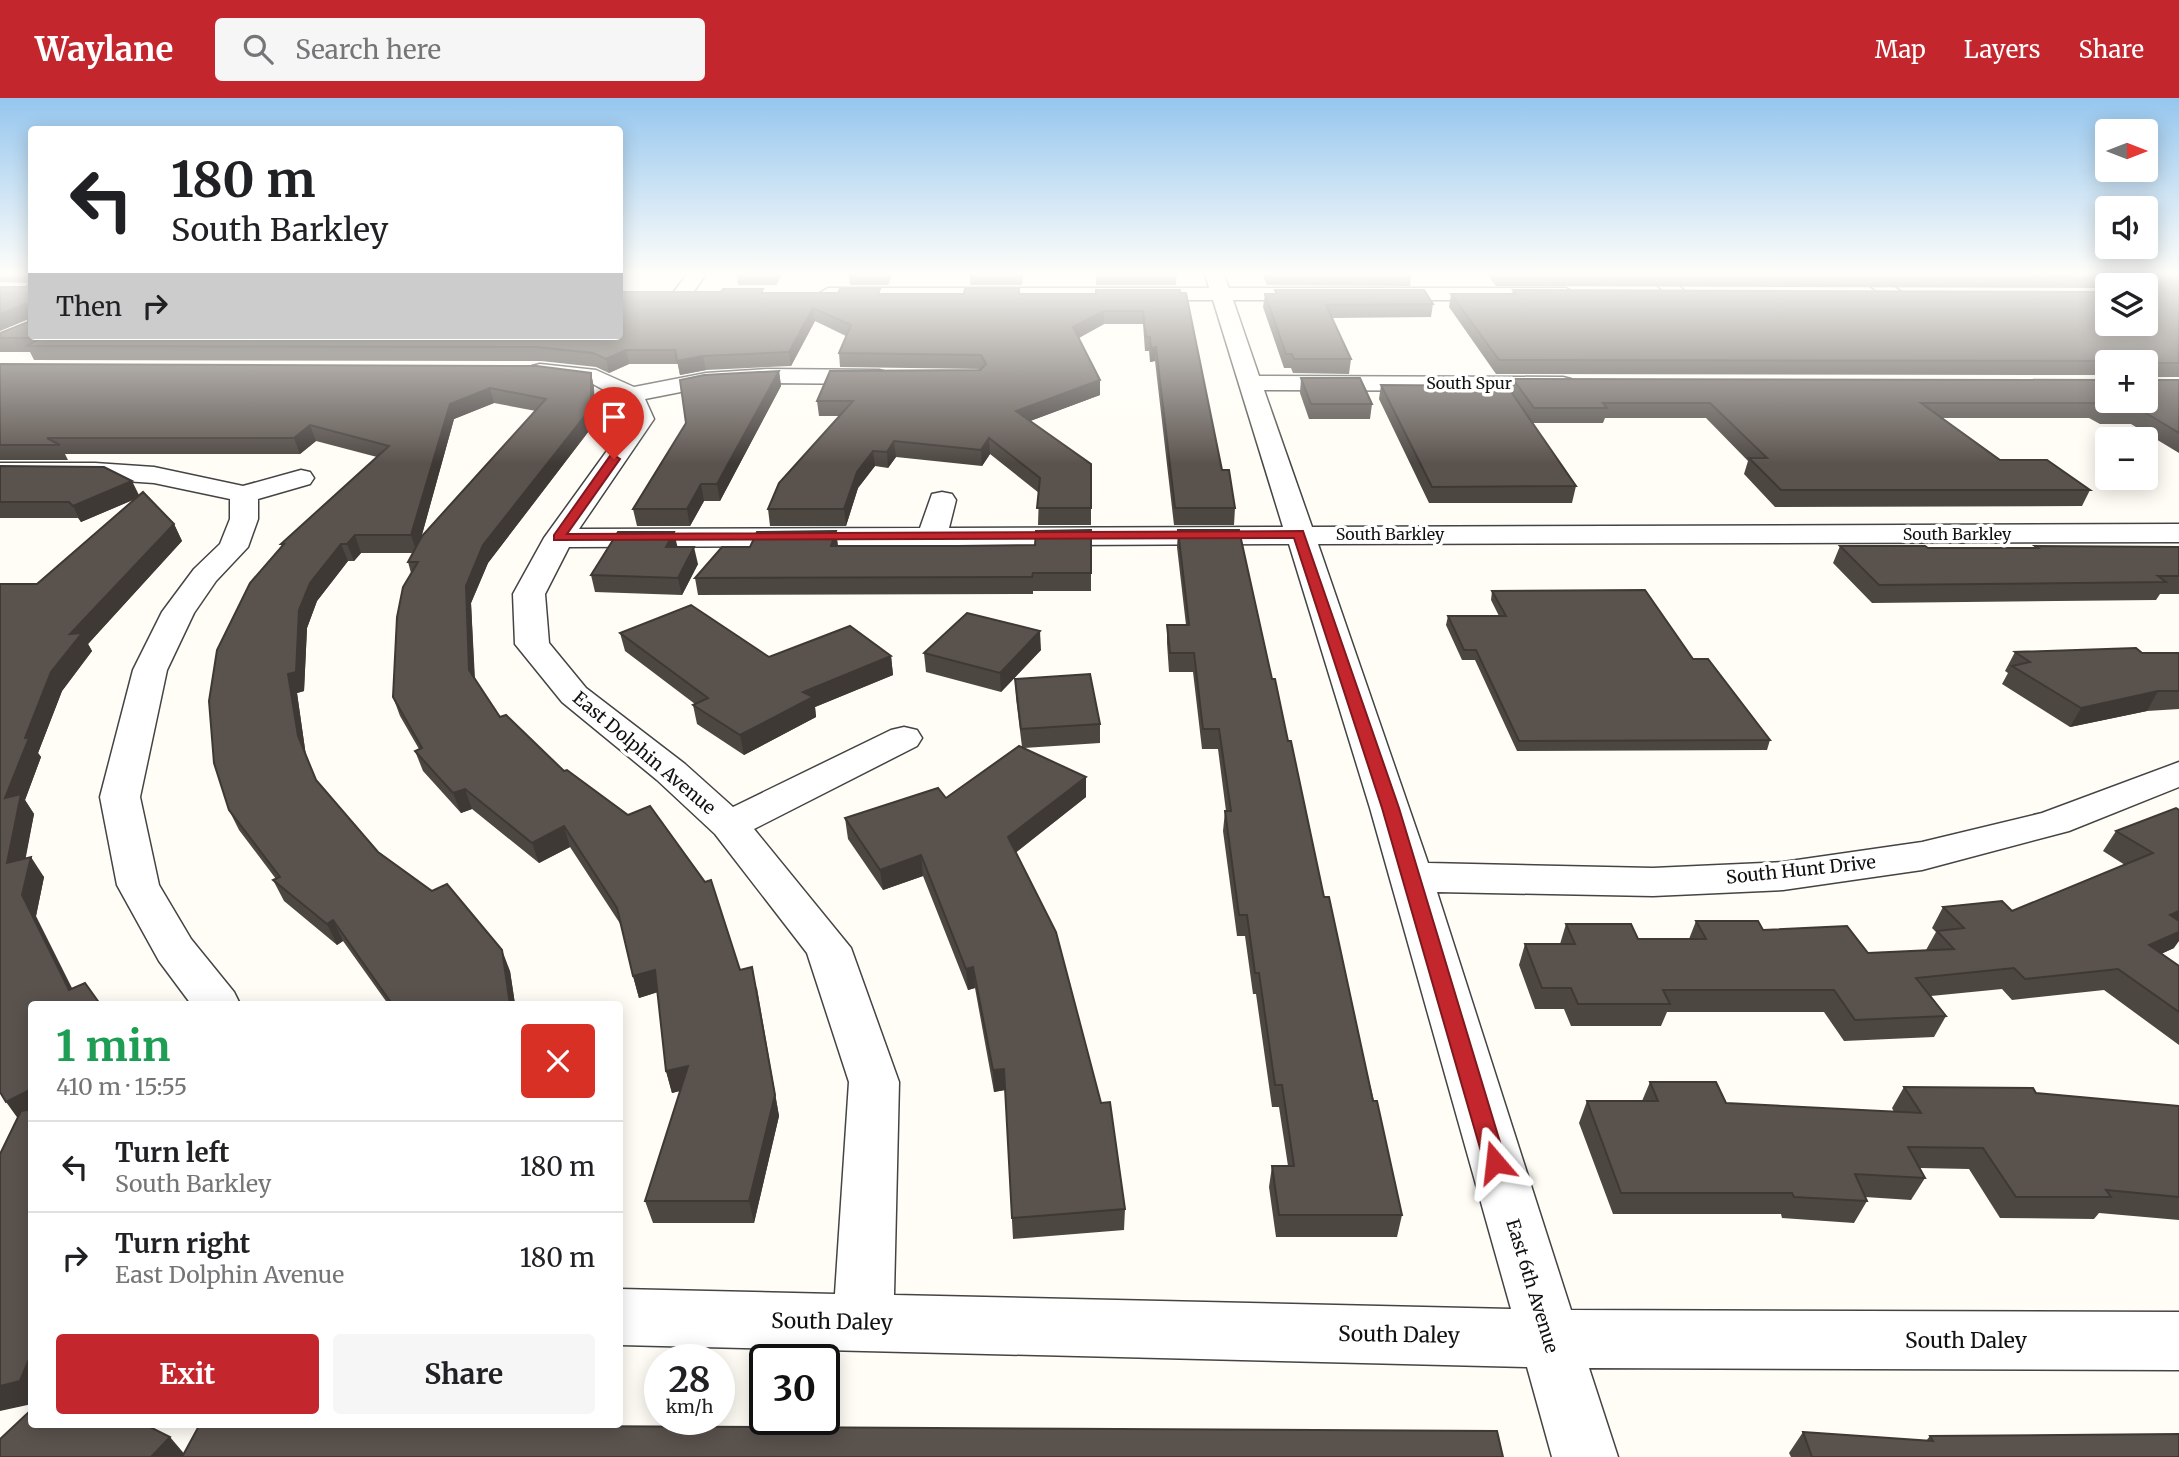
<!DOCTYPE html>
<meta charset="utf-8">
<style>
:root{--surface:#fff;--page:#f6f6f6;--text:#202124;--muted:#757577;--line:#e0e0e0;--accent:#c4262e}
body{margin:0;font-family:Merriweather,serif;background:var(--page);color:var(--text);height:100vh;display:flex;flex-direction:column;font-size:26px;white-space:nowrap}
*{box-sizing:border-box;margin:0}
p{font-size:23px;color:var(--muted)}
.icon{flex:none;width:38px;height:38px;fill:none;stroke:currentColor;stroke-width:2;stroke-linecap:round;stroke-linejoin:round}
.map{position:relative;flex:1;overflow:hidden}
.details{position:absolute;left:28px;top:903px;width:595px;height:427px;display:flex;flex-direction:column;background:var(--surface);border-radius:7px;box-shadow:0 4px 18px #0003}
.details>*{flex:none}
.hud{position:absolute;left:28px;top:28px;width:595px;height:214px;border-radius:7px;box-shadow:0 4px 18px #0003;background:#fff;color:var(--text);overflow:hidden}
.needle{width:46px;rotate:90deg}
.buttons{position:absolute;left:2095px;top:21px;display:grid;gap:14px}
.buttons a{display:grid;place-items:center;width:63px;height:63px;border-radius:7px;background:var(--surface);box-shadow:0 4px 18px #0003;font-size:35px}
.speed{position:absolute;left:644px;top:1246px;display:flex;gap:14px;font-size:35px;font-weight:700;text-align:center}
.speed>*{display:grid;place-content:center;width:91px;height:91px;border-radius:50%;background:var(--surface);box-shadow:0 4px 18px #0003;line-height:1}
.speed small{font-size:18px;font-weight:400}
.speed .limit{border:4px solid #111;border-radius:10px;background:#fff;color:#111}
.pin{position:absolute;display:grid;place-items:center;width:60px;height:60px;color:#fff;margin:-72px -30px;border-radius:50% 50% 50% 0;rotate:-45deg;box-shadow:0 0 7px #0007}
.pin .icon{rotate:45deg}
.me{position:absolute;width:77px;margin:-38px;rotate:343deg;stroke-linejoin:round;filter:drop-shadow(0 0 5px #0008)}
.turn{display:flex;align-items:center;gap:24px;height:147px;padding:0 28px;font-size:32px}
.turn .icon{width:91px;height:91px;stroke-width:2.5}
.turn b{display:block;font-size:49px;line-height:60px}
.then{display:flex;align-items:center;height:66px;padding:0 28px;background:#0003;gap:14px;font-size:26px}
.round{display:grid;place-items:center;flex:none;width:74px;height:74px;border-radius:7px;background:var(--page)}
.overview{display:flex;align-items:center;justify-content:space-between;height:119px;padding:0 28px}
h1{font-size:42px;font-weight:700;line-height:52px;color:#1e9e55}
.action{display:flex;gap:14px;margin-top:auto;padding:14px 28px}
.action a{flex:1;height:80px;border-radius:7px;background:var(--accent);color:#fff;font-size:28px;font-weight:700;line-height:80px;text-align:center}
.action a+a{background:var(--page);color:var(--text)}
ul{padding:0;list-style:none}
li{display:flex;align-items:center;gap:21px;height:91px;padding:0 28px;border-top:2px solid var(--line)}
li div{flex:1}
li b{display:block;font-size:26px}
li em{font-style:normal}
header{display:flex;align-items:center;gap:42px;box-sizing:border-box;height:98px;padding:0 35px;background:var(--accent);color:#fff}
header strong{font-size:33px}
nav{display:flex;gap:38px;margin-inline-start:auto;font-size:24px}
.search{width:490px;height:63px;background:var(--page);display:flex;align-items:center;gap:18px;box-sizing:border-box;padding:0 24px;border-radius:7px;color:var(--muted);font-size:26px}
.map>svg:first-child{display:block}
</style>
<header>
<strong>Waylane</strong>
<div class="search"><svg class="icon" aria-label="search" viewBox="0 0 24 24"><circle cx="10" cy="10" r="6"/><path d="M15 15l6 6"/></svg>Search here</div>
<nav><a>Map</a><a>Layers</a><a>Share</a></nav>
</header>
<div class="map">
<svg width="2179" height="1359" viewBox="0 0 2179 1359">
<rect width="100%" height="100%" fill="#fffdf5"/>
<g fill="none" stroke-linecap="round" stroke-linejoin="round">
<defs>
<g id="minor">
<polygon points="688,175 707,175 690,199 676,199 673,195"/>
<path d="M1205,175H1223L1229,190H1566L1576,196L1566,202H1233L1259,278L1563,279L1571,281L1575,286L1571,291L1563,293L1264,292L1312,429L2179,426V444L1318,446L1428,765L1653,770L1783,764L1922,744L2042,715L2179,664V689L2069,733L1922,772L1783,792L1653,798L1437,794L1571,1212L2179,1214V1272L1589,1270L1618,1359H1552L1527,1269L620,1247V1191L835,1196L849,984L807,855L715,736L657,682L562,604L515,546L513,496L544,440L630,321L621,301L591,285L540,280L532,278L529,273L532,268L540,266L596,272L634,289L706,275L767,271L879,272L887,274L890,279L887,284L879,286L767,285L706,289L645,301L654,321L579,431L920,430L932,396L942,394L952,396L956,402L949,430L1283,429L1213,202H828L818,196L828,190H1209ZM1289,446L1370,710L1511,1211L894,1197L899,984L851,850L754,731L917,648L922,640L917,632L904,629L891,632L733,709L685,666L586,590L549,545L545,496L569,449Z"/>
<polygon points="1644,175 1665,175 1688,196 1685,200 1671,200"/>
<polygon points="1851,175 1874,175 1906,197 1896,203 1889,201"/>
<polygon points="0,365 95,365 154,369 243,388 301,372 310,374 314,380 310,386 258,401 258,421 248,449 216,483 194,515 167,572 140,699 159,787 191,841 234,894 240,906 191,906 159,863 117,787 100,699 133,572 162,514 194,471 220,446 230,421 230,401 154,385 95,381 0,381"/>
</g>
</defs>
<use href="#minor" stroke="#444" stroke-width="3"/>
<use href="#minor" fill="#fff" fill-rule="evenodd"/>
</g>
<g fill="#4d4742" fill-rule="evenodd">
<polygon points="0,175 32,175 32,238 764,195 1096,196 1180,192 1222,372 1235,410 1234,427 1174,427 1155,263 1150,264 1149,253 1145,253 1143,226 1104,226 1079,240 1100,282 1100,297 1030,323 1091,366 1091,427 1038,427 1039,395 990,356 982,368 896,359 888,370 875,368 858,390 846,428 770,428 768,411 839,318 819,318 817,303 981,271 840,269 839,255 846,238 815,223 791,268 706,272 680,277 678,266 629,266 609,275 596,269 541,263 34,262 30,254 0,254 0,235 28,224 28,221 0,233 0,189 26,189 29,186 28,185 0,184"/>
<polygon points="736,175 783,175 776,187 738,187"/>
<polygon points="848,175 893,175 888,187 850,187"/>
<polygon points="970,175 1024,175 1022,187 970,187"/>
<polygon points="1096,175 1177,175 1176,187 1096,187"/>
<polygon points="1262,175 1412,175 1410,188 1267,187"/>
<polygon points="1486,175 2179,175 2179,279 2151,279 2151,282 2179,282 2179,355 2131,326 2100,326 2089,320 1942,320 2000,362 2090,392 2082,408 1775,409 1744,376 1748,363 1706,320 1605,320 1603,325 1532,325 1576,388 1572,405 1429,405 1379,301 1381,287 1510,293 1513,281 2107,303 2146,264 2107,264 2107,277 1496,276 1449,209 1451,196 1512,196 1513,192 2107,226 2146,187 2107,187 2107,190 1496,188"/>
<polygon points="1275,192 1433,206 1431,219 1332,220 1351,261 1349,276 1293,275 1291,270 1284,270 1263,209 1265,196 1275,196"/>
<path d="M0,266L591,275L594,290L595,325L488,465L471,505L475,581L500,619L757,890L779,1018L754,1125H653L645,1103L680,993L672,995L666,973L658,894L639,900L633,878L621,827L570,749L539,765L472,711L461,715L423,673L415,653L419,651L400,618L393,599L411,475L408,464L413,455H361L354,463H348L317,503L307,530L304,593L297,595L306,658L317,683L378,754L510,873L515,906H388L343,843L337,847L284,803L273,782L276,781L239,732L229,712L282,449L281,446L377,359L316,343L300,356H65L68,362H0ZM494,305L536,313L421,440L454,321Z"/>
<polygon points="779,273 781,288 720,403 704,403 690,428 637,428 633,411"/>
<polygon points="1301,280 1372,306 1370,321 1309,321 1300,295"/>
<polygon points="0,368 139,397 174,426 182,443 88,546 92,553 62,593 38,655 41,659 25,702 34,716 25,760 44,779 36,818 18,1020 0,994 37,486 135,401 81,424 78,420 0,420"/>
<polygon points="1091,432 1091,493 1033,493 1033,496 698,497 695,480 750,449 836,433 838,448 1035,447"/>
<polygon points="1178,432 1272,581 1288,643 1324,799 1402,1117 1397,1139 1276,1139 1269,1089 1272,1068 1288,1068 1279,1009 1272,1009 1256,896 1253,896 1245,838 1237,838 1223,733 1225,713 1226,713 1218,651 1202,651 1193,574 1169,574 1167,545 1167,527 1186,527 1177,449"/>
<polygon points="1840,448 1928,450 2033,450 2035,448 2179,449 2179,496 2160,496 2156,502 1872,505 1833,465"/>
<polygon points="677,449 698,466 682,497 595,494 591,477"/>
<polygon points="1492,493 1693,561 1770,642 1767,652 1517,653 1475,562 1462,562 1446,527 1448,518 1499,518 1491,502"/>
<polygon points="620,535 769,559 891,558 893,577 815,609 816,619 744,657 697,626 693,607 695,606 625,553"/>
<polygon points="1041,552 1001,594 926,574 924,555"/>
<polygon points="2015,554 2179,555 2179,611 2147,613 2070,629 2002,586 2008,575 2005,573"/>
<polygon points="1015,581 1100,626 1100,645 1024,650 1086,679 1086,699 1016,754 1125,1111 1124,1132 1013,1141 1005,992 994,994 975,890 968,892 923,778 883,792 848,741 845,720 946,700 1022,649 1016,600"/>
<polygon points="2176,710 2174,850 2161,856 2179,868 2179,947 2104,892 2012,902 2002,891 1931,898 1946,918 1934,939 1844,943 1824,914 1667,914 1661,928 1571,928 1564,911 1535,911 1519,867 1525,846 1560,846 1566,826 1638,841 1689,841 1696,823 1763,832 1868,855 1926,852 1936,834 1932,830 1943,809 2012,813 2125,767 2103,753 2116,733"/>
<polygon points="1650,984 1726,1005 1894,1014 1892,1010 1904,989 2036,995 2179,1008 2179,1122 2099,1115 2094,1121 2000,1120 1969,1071 1920,1070 1925,1080 1911,1102 1865,1099 1867,1103 1854,1125 1782,1120 1781,1116 1613,1116 1579,1025 1587,1003 1642,1003"/>
<polygon points="1803,1334 1926,1343 1930,1338 2179,1359 1791,1359 1789,1355"/>
</g>
<g fill="#3f3936">
<polygon points="774,175 783,175 776,187"/>
<polygon points="887,175 893,175 888,187"/>
<polygon points="25,206 31,220 0,233 0,216"/>
<polygon points="813,210 815,223 791,268 789,254"/>
<polygon points="1104,213 1104,226 1073,243 1073,229"/>
<polygon points="1156,249 1155,263 1150,264 1151,250"/>
<polygon points="626,252 629,266 609,275 606,261"/>
<polygon points="703,258 706,272 680,277 677,263"/>
<polygon points="779,273 781,288 720,403 717,386"/>
<polygon points="591,275 594,290 595,325 488,465 471,505 475,591 469,572 466,488 483,447"/>
<polygon points="1100,282 1100,297 1017,328 1016,313"/>
<polygon points="490,290 494,305 454,321 417,455 411,437 450,306"/>
<polygon points="310,327 316,343 300,356 294,340"/>
<polygon points="989,340 990,356 982,368 981,352"/>
<polygon points="894,343 896,359 888,370 887,354"/>
<polygon points="873,353 875,368 858,390 846,428 844,411 857,374"/>
<polygon points="132,383 140,399 81,424 73,408"/>
<polygon points="701,386 704,403 690,428 687,411"/>
<polygon points="174,426 182,443 88,546 92,553 62,593 38,655 41,659 25,702 34,716 21,785 7,765 5,700 25,640 51,574 70,536"/>
<polygon points="836,433 838,451 831,448"/>
<polygon points="674,434 678,451 666,449"/>
<polygon points="355,437 361,455 354,463 347,446"/>
<polygon points="341,446 348,463 317,503 307,530 304,593 297,595 306,658 298,638 288,576 299,512 310,485"/>
<polygon points="694,449 698,466 682,497 678,480"/>
<polygon points="1040,533 1041,552 1001,594 1000,575"/>
<polygon points="891,558 893,577 815,609 816,619 744,657 740,637 803,594"/>
<polygon points="2158,593 2147,613 2070,629 2081,610"/>
<polygon points="1086,679 1086,699 1009,760 1008,739"/>
<polygon points="465,691 472,711 461,715 453,695"/>
<polygon points="564,728 570,749 539,765 532,745"/>
<polygon points="921,757 923,778 883,792 880,772"/>
<polygon points="31,759 44,779 36,818 80,906 69,892 22,797"/>
<polygon points="2179,813 2179,828 2170,817"/>
<polygon points="333,822 343,843 337,847 327,826"/>
<polygon points="2179,834 2179,843 2174,850 2134,868 2149,847"/>
<polygon points="502,852 510,873 515,906 510,906"/>
<polygon points="752,869 779,1018 754,1125 749,1103"/>
<polygon points="973,869 975,890 968,892 966,871"/>
<polygon points="655,872 661,893 639,900 633,878"/>
<polygon points="688,968 694,989 672,995 666,973"/>
<polygon points="1004,971 1005,992 994,994 993,972"/>
<polygon points="32,991 32,1021 22,1026 6,1004"/>
<polygon points="32,1254 32,1306 0,1313 0,1288"/>
<polygon points="170,1339 187,1359 151,1359"/>
</g>
<g fill="#5a524d" stroke="#3f3936" stroke-width="2">
<polygon points="28,175 32,175 32,238 620,238 620,194 721,194 723,191 763,191 761,195 838,195 840,191 880,191 878,196 964,196 965,191 1019,191 1019,196 1096,196 1096,192 1180,192 1180,195 1186,195 1222,372 1229,372 1235,410 1175,410 1156,249 1151,250 1150,239 1146,239 1143,213 1104,213 1073,229 1100,282 1016,313 1091,366 1091,410 1037,410 1040,380 989,340 981,352 894,343 887,354 873,353 857,374 844,411 768,411 779,385 853,303 817,303 830,273 980,272 986,266 981,257 839,255 851,227 813,210 789,254 703,258 677,263 675,252 626,252 606,261 593,255 537,249 27,248 41,240 0,240 0,235 28,224 28,209 25,206 0,216 0,189 26,189 29,186"/>
<polygon points="1498,175 2179,175 2179,265 2151,265 2151,282 2179,282 2179,335 2139,311 2107,311 2097,305 1921,305 2000,362 2047,362 2090,392 1781,392 1749,360 1767,360 1710,305 1603,305 1607,310 1534,310 1513,281 2107,282 2107,303 2146,303 2146,264 2115,264 2114,263 1499,262 1451,196 1516,196 1513,192 2107,194 2107,226 2146,226 2146,187 2115,187 2115,178"/>
<polygon points="1275,192 1424,192 1433,206 1326,207 1351,261 1294,261 1292,256 1286,256 1265,196 1277,196"/>
<polygon points="0,266 537,268 591,275 591,310 483,447 466,488 469,572 500,619 506,617 564,673 567,672 628,717 650,708 705,784 711,782 740,872 752,869 775,997 749,1103 645,1103 688,968 666,973 655,872 633,878 617,810 564,728 532,745 465,691 453,695 415,653 422,650 393,599 397,519 403,489 418,464 408,464 422,438 546,301 490,290 450,306 411,437 355,437 347,446 341,446 310,485 299,512 296,574 288,576 298,638 316,682 378,754 432,793 447,786 502,852 510,906 392,906 333,822 327,826 273,782 280,779 229,712 214,665 209,603 217,552 250,485 284,446 281,446 389,348 310,327 294,340 47,340 60,347 0,347"/>
<polygon points="779,273 717,386 701,386 687,411 633,411 686,325 680,282 704,277"/>
<polygon points="1301,280 1360,280 1372,306 1311,306"/>
<polygon points="1381,287 1507,288 1576,388 1432,389"/>
<polygon points="0,368 104,369 132,383 73,408 69,404 0,404"/>
<polygon points="143,394 174,426 70,536 82,535 51,574 25,640 29,640 5,700 21,696 7,765 31,759 22,797 69,892 85,885 100,906 32,906 32,991 6,1004 0,994 0,486 37,486"/>
<polygon points="1091,432 1091,475 1033,475 1032,479 695,480 722,449 750,449 757,434 836,433 831,448 957,448 1035,447 1036,433"/>
<polygon points="1178,432 1239,432 1272,581 1275,581 1288,643 1291,643 1324,799 1329,799 1373,1003 1377,1003 1402,1117 1279,1117 1272,1068 1294,1068 1282,987 1275,987 1259,875 1255,875 1247,817 1239,817 1225,713 1231,713 1219,631 1203,631 1194,555 1170,555 1167,527 1189,527"/>
<polygon points="618,434 674,434 666,449 694,449 678,480 591,477"/>
<polygon points="1840,448 1925,448 1928,450 2038,450 2035,448 2179,449 2179,478 2158,478 2166,484 1879,487"/>
<polygon points="1645,492 1693,561 1708,561 1770,642 1519,643 1476,552 1464,552 1448,518 1506,518 1492,493"/>
<polygon points="691,507 769,559 850,528 891,558 803,594 813,599 740,637 693,607 708,600 620,535"/>
<polygon points="967,515 1040,533 1000,575 924,555"/>
<polygon points="2136,550 2142,555 2179,555 2179,593 2158,593 2081,610 2012,568 2030,564 2015,554"/>
<polygon points="1090,576 1100,626 1021,631 1015,581"/>
<polygon points="1019,648 1086,679 1008,739 1056,834 1101,1005 1110,1004 1125,1111 1012,1120 1004,971 993,972 973,869 966,871 921,757 880,772 845,720 938,690 946,700"/>
<polygon points="2176,710 2179,712 2179,813 2170,817 2179,823 2179,834 2149,847 2179,868 2179,914 2118,871 2025,881 2014,870 1916,880 1946,918 1855,922 1834,892 1663,892 1670,906 1578,906 1571,890 1542,890 1525,846 1575,846 1566,826 1631,826 1638,841 1706,841 1696,823 1758,823 1763,832 1847,828 1868,855 1954,851 1937,833 1964,830 1943,809 2002,803 2012,813 2153,755 2116,733"/>
<polygon points="1650,984 1716,984 1726,1005 1921,1015 1904,989 2033,990 2036,995 2179,1008 2179,1099 2106,1092 2111,1099 2016,1099 1983,1050 1908,1049 1925,1080 1855,1076 1867,1103 1794,1099 1792,1095 1621,1095 1587,1003 1658,1003"/>
<polygon points="32,1011 32,1254 20,1283 0,1288 0,1056 21,1013"/>
<polygon points="32,1311 32,1326 144,1326 170,1339 151,1359 0,1359 0,1341"/>
<polygon points="200,1326 552,1326 552,1328 1497,1333 1503,1359 182,1359"/>
<polygon points="1803,1334 1933,1343 1930,1338 2179,1336 2179,1359 1812,1359"/>
</g>
<linearGradient id="sky" x2="0" y2="1"><stop stop-color="#95c6ee"/><stop offset="0.48" stop-color="#fffefa"/><stop offset="1" stop-color="#fffefa" stop-opacity="0"/></linearGradient>
<rect width="2179" height="366" fill="url(#sky)"/>
<polygon fill="#c4262e" stroke="#7f191e" stroke-width="2" points="614,357 620,361 567,436 1303,433 1399,710 1506,1064 1503,1071 1495,1073 1487,1071 1484,1064 1382,710 1294,440 554,442 554,437 610,358"/>
<g text-anchor="middle" stroke-width="7" stroke-linejoin="round" paint-order="stroke">
<g font-size="16" fill="#111" stroke="#fff">
<text x="1469" y="291">South Spur</text>
<text x="1390" y="442">South Barkley</text>
<text x="1957" y="442">South Barkley</text>
</g>
<g font-size="18" fill="#111" stroke="#fff">
<text transform="translate(644 655) rotate(40)" y="6">East Dolphin Avenue</text>
<text transform="translate(1801 772) rotate(-6)" y="6">South Hunt Drive</text>
<text transform="translate(1532 1188) rotate(73)" y="6">East 6th Avenue</text>
</g>
<g font-size="21" fill="#111" stroke="#fff">
<text transform="translate(832 1224) rotate(1)" y="7">South Daley</text>
<text transform="translate(1399 1237) rotate(1)" y="7">South Daley</text>
<text x="1966" y="1250">South Daley</text>
</g>
</g>
</svg>
<div class="buttons">
<a><svg class="needle" viewBox="-14 -14 28 28"><path d="M0-13l5 13h-10z" fill="#e53935"/><path d="M0 13l5-13h-10z" fill="#757577"/></svg></a>
<a><svg class="icon" aria-label="sound" viewBox="0 0 24 24"><path d="M4 9h4l5-4v14l-5-4H4zM17 9q2 3 0 6"/></svg></a>
<a><svg class="icon" aria-label="layers" viewBox="0 0 24 24"><path d="M12 4l9 5-9 5-9-5zM3 14l9 5 9-5"/></svg></a>
<a>+</a>
<a>−</a>
</div>
<div class="speed"><div>28<small>km/h</small></div><div class="limit">30</div></div>
<div class="pin" style="left:614px;top:361px;background:#d93025"><svg class="icon" aria-label="arrive" viewBox="0 0 24 24"><path d="M6 21V4h12l-3 4 3 4H6"/></svg></div>
<svg class="me" style="left:1495px;top:1064px" viewBox="-20 -20 40 40"><path d="M0-17L14 15 0 8-14 15z" fill="#c4262e" stroke="#fff" stroke-width="4"/></svg>
<div class="hud">
<div class="turn"><svg class="icon" aria-label="left" viewBox="0 0 24 24"><path d="M17 20v-9H6M10 6l-5 5 5 5"/></svg><div><b>180 m</b>South Barkley</div></div>
<div class="then">Then<svg class="icon" aria-label="right" viewBox="0 0 24 24"><path d="M7 20v-9h11M14 6l5 5-5 5"/></svg></div>
</div>
<section class="details">
<div class="overview"><div><h1>1 min</h1><p>410 m · 15:55</p></div><a class="round" style="background:#d93025;color:#fff"><svg class="icon" aria-label="close" viewBox="0 0 24 24"><path d="M6 6l12 12M18 6L6 18"/></svg></a></div>
<ul>
<li><svg class="icon" aria-label="left" viewBox="0 0 24 24"><path d="M17 20v-9H6M10 6l-5 5 5 5"/></svg><div><b>Turn left</b><p>South Barkley</p></div><em>180 m</em></li>
<li><svg class="icon" aria-label="right" viewBox="0 0 24 24"><path d="M7 20v-9h11M14 6l5 5-5 5"/></svg><div><b>Turn right</b><p>East Dolphin Avenue</p></div><em>180 m</em></li>
</ul>
<div class="action"><a>Exit</a><a>Share</a></div>
</section>
</div>
